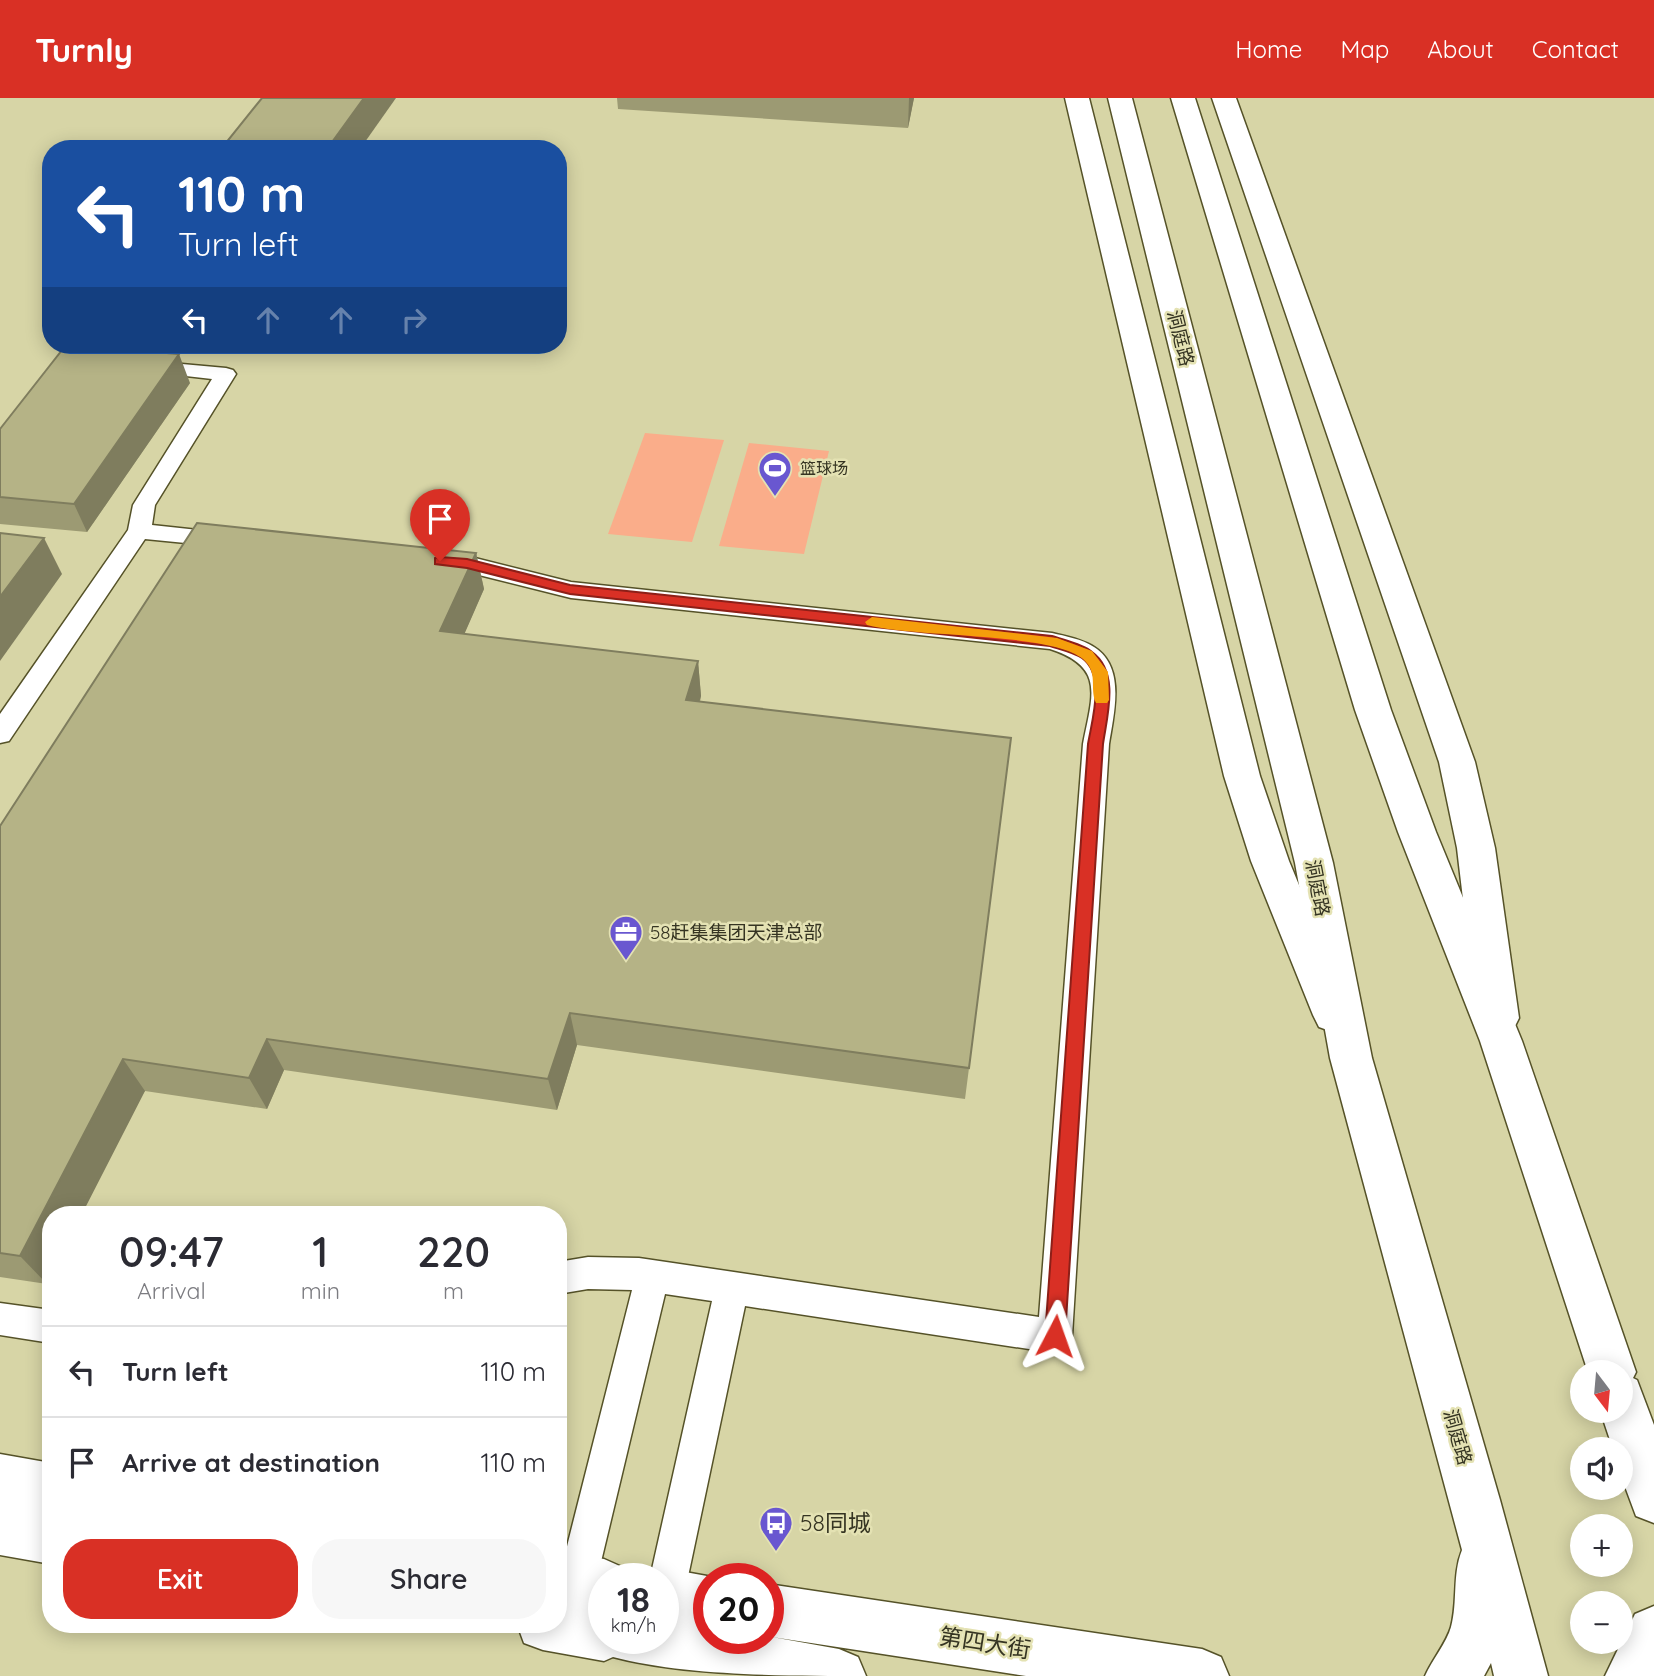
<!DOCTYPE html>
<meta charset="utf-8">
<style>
:root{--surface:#fff;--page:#f7f7f7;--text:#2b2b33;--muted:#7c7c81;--line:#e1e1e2;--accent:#d93025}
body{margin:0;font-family:Quicksand,"Noto Sans SC",sans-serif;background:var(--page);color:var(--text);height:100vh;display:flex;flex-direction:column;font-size:26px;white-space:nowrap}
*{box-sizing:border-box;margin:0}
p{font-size:23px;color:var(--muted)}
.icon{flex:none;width:38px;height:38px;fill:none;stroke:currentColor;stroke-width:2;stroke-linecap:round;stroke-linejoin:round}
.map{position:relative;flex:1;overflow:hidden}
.details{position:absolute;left:42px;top:1108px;width:525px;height:427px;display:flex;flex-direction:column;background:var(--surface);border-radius:28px;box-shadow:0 4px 18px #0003}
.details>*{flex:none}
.top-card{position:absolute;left:42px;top:42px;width:525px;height:214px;border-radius:28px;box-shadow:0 4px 18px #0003;background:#1a4fa0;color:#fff;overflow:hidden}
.needle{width:46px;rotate:164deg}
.controls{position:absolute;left:1570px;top:1262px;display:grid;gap:14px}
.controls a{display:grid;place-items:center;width:63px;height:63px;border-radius:50%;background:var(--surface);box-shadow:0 4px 18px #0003;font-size:35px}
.speed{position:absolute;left:588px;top:1465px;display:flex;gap:14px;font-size:35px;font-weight:700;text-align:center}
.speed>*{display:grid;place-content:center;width:91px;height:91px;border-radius:50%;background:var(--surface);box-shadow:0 4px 18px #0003;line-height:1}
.speed small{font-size:18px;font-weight:400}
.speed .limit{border:10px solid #d22;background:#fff;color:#111}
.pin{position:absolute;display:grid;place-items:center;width:60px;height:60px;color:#fff;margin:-72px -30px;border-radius:50% 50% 50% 0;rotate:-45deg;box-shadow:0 0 7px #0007}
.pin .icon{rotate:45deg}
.me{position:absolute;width:77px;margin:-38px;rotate:4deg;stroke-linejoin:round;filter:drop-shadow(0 0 5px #0008)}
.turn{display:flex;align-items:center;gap:24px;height:147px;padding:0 21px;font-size:32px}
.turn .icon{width:91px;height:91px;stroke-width:2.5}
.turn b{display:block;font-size:49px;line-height:60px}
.lanes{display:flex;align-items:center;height:66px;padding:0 21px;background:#0003;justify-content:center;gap:35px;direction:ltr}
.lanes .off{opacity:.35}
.eta{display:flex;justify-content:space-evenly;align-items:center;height:119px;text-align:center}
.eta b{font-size:42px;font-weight:600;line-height:49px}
.cta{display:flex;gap:14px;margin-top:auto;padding:14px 21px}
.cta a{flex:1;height:80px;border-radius:28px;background:var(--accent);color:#fff;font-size:28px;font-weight:600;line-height:80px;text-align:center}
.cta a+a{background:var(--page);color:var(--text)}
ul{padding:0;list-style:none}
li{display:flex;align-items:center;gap:21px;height:91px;padding:0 21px;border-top:2px solid var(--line)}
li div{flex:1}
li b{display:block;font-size:26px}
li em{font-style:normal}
header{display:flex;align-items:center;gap:42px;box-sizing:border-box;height:98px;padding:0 35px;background:var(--accent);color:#fff}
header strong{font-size:33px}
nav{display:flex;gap:38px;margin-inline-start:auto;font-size:24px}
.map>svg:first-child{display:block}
</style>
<header>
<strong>Turnly</strong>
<nav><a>Home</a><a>Map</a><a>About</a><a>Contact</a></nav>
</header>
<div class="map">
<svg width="1654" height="1578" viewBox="0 0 1654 1578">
<rect width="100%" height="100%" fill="#d7d5a6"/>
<g fill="#faad8a">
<polygon points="645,335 724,342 692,444 608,436"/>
<polygon points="749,345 829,353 804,456 719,448"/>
</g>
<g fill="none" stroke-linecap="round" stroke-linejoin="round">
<defs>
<g id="lane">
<polygon points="149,263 226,270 233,272 236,276 155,407 152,427 226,435 234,437 238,442 234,447 226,449 145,441 9,643 0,645 0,616 128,432 133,407 212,281 142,273 139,269 142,265"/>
<path d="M441,455L467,458L571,484L1052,535C1065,538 1082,541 1094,549C1126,569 1114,615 1109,646L1072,1238L1067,1250L1055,1255L745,1208L682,1507L677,1521L663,1526V1480H650L712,1203L665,1196L594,1493L588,1506L575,1512L562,1506L558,1498V1484L632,1192L588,1191L558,1196V1164L588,1159L639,1160L1039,1219L1083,646C1092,598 1106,569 1050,551L571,500L467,474L433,468L429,463L433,458Z"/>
<polygon points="0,1205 51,1212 51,1245 0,1237"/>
</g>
<g id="street">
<polygon points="1065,0 1089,0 1260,678 1289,763 1353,917 1347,929 1333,934 1319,929 1313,917 1251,763 1224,678"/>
<polygon points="1212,0 1236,0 1475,664 1495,750 1519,920 1513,932 1498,937 1483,932 1477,920 1457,750 1439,664"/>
</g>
<g id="secondary">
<path d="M1108,0H1132L1333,765L1372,960L1500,1402L1548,1578H1494L1491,1565L1484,1578H1425C1432,1562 1447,1544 1451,1529C1458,1503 1452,1477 1462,1452L1330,960L1295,765Z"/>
<polygon points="1171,0 1195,0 1391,612 1436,734 1522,943 1636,1274 1633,1280 1637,1282 1654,1327 1654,1425 1636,1418 1620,1375 1620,1351 1613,1351 1600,1312 1620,1312 1620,1274 1588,1274 1480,943 1398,734 1355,612"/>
<polygon points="0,1356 51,1365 51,1466 0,1457"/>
<path d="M558,1454L604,1461L622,1469L627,1480H604V1540H663V1480H643L663,1470L718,1480H709V1540H768V1486L1202,1551L1221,1559L1229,1578H1026L772,1539L839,1551L858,1559L866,1578C787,1578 685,1578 613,1559L604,1563L543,1552L524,1545L517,1526H558Z"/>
<polygon points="1654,1508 1654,1578 1605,1578 1635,1516"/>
</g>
</defs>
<use href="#lane" stroke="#555228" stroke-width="3"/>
<use href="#street" stroke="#555228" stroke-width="3"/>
<use href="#secondary" stroke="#555228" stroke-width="3"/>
<use href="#lane" fill="#fff" fill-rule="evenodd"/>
<use href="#street" fill="#fff" fill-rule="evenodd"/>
<use href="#secondary" fill="#fff" fill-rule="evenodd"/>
</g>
<g fill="#9c9a73">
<polygon points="617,0 914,0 908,30 618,11"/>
<polygon points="190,285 87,434 0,426 0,331"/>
<polygon points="476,455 484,491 464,536 698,563 701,598 700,604 969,970 965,1001 577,947 557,1012 284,972 267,1011 145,993 51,1116 51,1178 47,1186 0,1179 0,728"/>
</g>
<g fill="#7f7d5e">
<polygon points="364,0 396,0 360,51 327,51"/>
<polygon points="909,0 914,0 908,30"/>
<polygon points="179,256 190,285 87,434 74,406"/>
<polygon points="44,440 62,476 0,563 0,499"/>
<polygon points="476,455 484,491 450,569 440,533"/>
<polygon points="698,563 701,598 689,638 686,602"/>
<polygon points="570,915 577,947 557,1012 548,981"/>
<polygon points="267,941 284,972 267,1011 249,980"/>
<polygon points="123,961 145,993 82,1116 51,1116 51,1178 47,1186 20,1158"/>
</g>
<g fill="#b5b386" stroke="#7f7d5e" stroke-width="2">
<polygon points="262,0 364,0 327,51 221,51"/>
<polygon points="66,247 179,256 74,406 0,399 0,331"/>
<polygon points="197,425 476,455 440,533 698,563 686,602 1011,640 969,970 570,915 548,981 267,941 249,980 123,961 20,1158 0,1155 0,728"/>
<polygon points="0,435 44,440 0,499"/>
</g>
<path fill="#d93025" stroke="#8d1f18" stroke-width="2" d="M440,459L467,461L570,487L1052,538C1063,542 1083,546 1092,554C1120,574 1107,618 1103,646L1065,1238L1062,1244L1055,1247L1048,1244L1045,1238L1088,646C1092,622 1106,577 1082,560C1073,554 1059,551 1050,548L570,496L467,470L435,466V460Z"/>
<path fill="#f59e0b" d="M872,519L1057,540L1092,553L1108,574L1109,602L1107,605H1096C1089,590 1099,575 1083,561C1051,534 915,540 867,527L865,524Z"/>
<defs>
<symbol id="stadium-pin" viewBox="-11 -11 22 30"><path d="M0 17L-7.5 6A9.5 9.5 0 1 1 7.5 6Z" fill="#6957d0" stroke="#e4e2b3"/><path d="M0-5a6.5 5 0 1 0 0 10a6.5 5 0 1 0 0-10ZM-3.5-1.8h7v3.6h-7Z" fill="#fff"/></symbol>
<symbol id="office-pin" viewBox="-11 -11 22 30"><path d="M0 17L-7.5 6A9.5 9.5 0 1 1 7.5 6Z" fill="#6957d0" stroke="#e4e2b3"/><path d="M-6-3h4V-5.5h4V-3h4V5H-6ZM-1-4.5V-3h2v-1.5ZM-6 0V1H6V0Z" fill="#fff"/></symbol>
<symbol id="bus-pin" viewBox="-11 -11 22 30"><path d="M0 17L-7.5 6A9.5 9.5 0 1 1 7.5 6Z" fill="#6957d0" stroke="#e4e2b3"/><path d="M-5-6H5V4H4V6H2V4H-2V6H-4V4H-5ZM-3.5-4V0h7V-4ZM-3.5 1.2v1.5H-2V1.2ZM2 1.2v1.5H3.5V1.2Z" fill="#fff"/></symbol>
</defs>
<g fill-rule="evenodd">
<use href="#stadium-pin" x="756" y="351" width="38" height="52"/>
<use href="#office-pin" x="607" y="815" width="38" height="52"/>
<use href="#bus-pin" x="757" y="1406" width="38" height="52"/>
</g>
<g text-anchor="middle" stroke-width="5" stroke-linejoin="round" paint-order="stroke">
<g font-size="16" fill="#353422" stroke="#e4e2b3" text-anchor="start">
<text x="800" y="376">篮球场</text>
</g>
<g font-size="19" fill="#353422" stroke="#e4e2b3">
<text transform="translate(1181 240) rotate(76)" y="7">洞庭路</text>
<text transform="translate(1318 790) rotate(79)" y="7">洞庭路</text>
<text transform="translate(1458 1339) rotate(74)" y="7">洞庭路</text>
</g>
<g font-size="19" fill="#353422" stroke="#e4e2b3" text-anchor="start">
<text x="650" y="841">58赶集集团天津总部</text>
</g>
<g font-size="23" fill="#353422" stroke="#e4e2b3" text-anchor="start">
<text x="800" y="1433">58同城</text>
</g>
<g font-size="23" fill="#353422" stroke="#e4e2b3">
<text transform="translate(985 1545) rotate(9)" y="8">第四大街</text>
</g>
</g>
</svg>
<div class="controls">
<a><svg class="needle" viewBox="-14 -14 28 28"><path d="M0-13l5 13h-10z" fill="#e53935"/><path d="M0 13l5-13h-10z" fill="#7c7c81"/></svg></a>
<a><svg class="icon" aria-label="sound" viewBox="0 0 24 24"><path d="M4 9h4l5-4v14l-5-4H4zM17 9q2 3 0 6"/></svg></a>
<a>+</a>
<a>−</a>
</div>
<div class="speed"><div>18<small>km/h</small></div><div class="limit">20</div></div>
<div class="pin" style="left:440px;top:463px;background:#d93025"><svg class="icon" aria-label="arrive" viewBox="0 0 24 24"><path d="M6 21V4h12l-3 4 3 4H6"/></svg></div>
<svg class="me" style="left:1055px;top:1238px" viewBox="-20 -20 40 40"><path d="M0-17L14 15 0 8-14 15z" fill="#d93025" stroke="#fff" stroke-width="4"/></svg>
<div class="top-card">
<div class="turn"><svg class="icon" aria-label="left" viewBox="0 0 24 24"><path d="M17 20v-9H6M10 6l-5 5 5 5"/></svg><div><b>110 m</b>Turn left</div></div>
<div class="lanes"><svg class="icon" aria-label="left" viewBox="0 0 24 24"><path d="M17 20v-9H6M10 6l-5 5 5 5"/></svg><svg class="icon off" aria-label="ahead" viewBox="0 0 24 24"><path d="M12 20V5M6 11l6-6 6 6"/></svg><svg class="icon off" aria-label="ahead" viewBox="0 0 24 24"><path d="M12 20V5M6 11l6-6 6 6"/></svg><svg class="icon off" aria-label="right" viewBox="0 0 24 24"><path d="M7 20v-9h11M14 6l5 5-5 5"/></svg></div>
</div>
<section class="details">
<div class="eta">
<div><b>09:47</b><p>Arrival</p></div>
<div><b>1</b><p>min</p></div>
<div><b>220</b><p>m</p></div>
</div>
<ul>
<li><svg class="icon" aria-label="left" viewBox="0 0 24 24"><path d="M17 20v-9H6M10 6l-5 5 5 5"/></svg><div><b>Turn left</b></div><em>110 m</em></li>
<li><svg class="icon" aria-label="arrive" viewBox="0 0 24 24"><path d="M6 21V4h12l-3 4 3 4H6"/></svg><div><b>Arrive at destination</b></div><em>110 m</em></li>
</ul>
<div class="cta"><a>Exit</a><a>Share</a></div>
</section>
</div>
